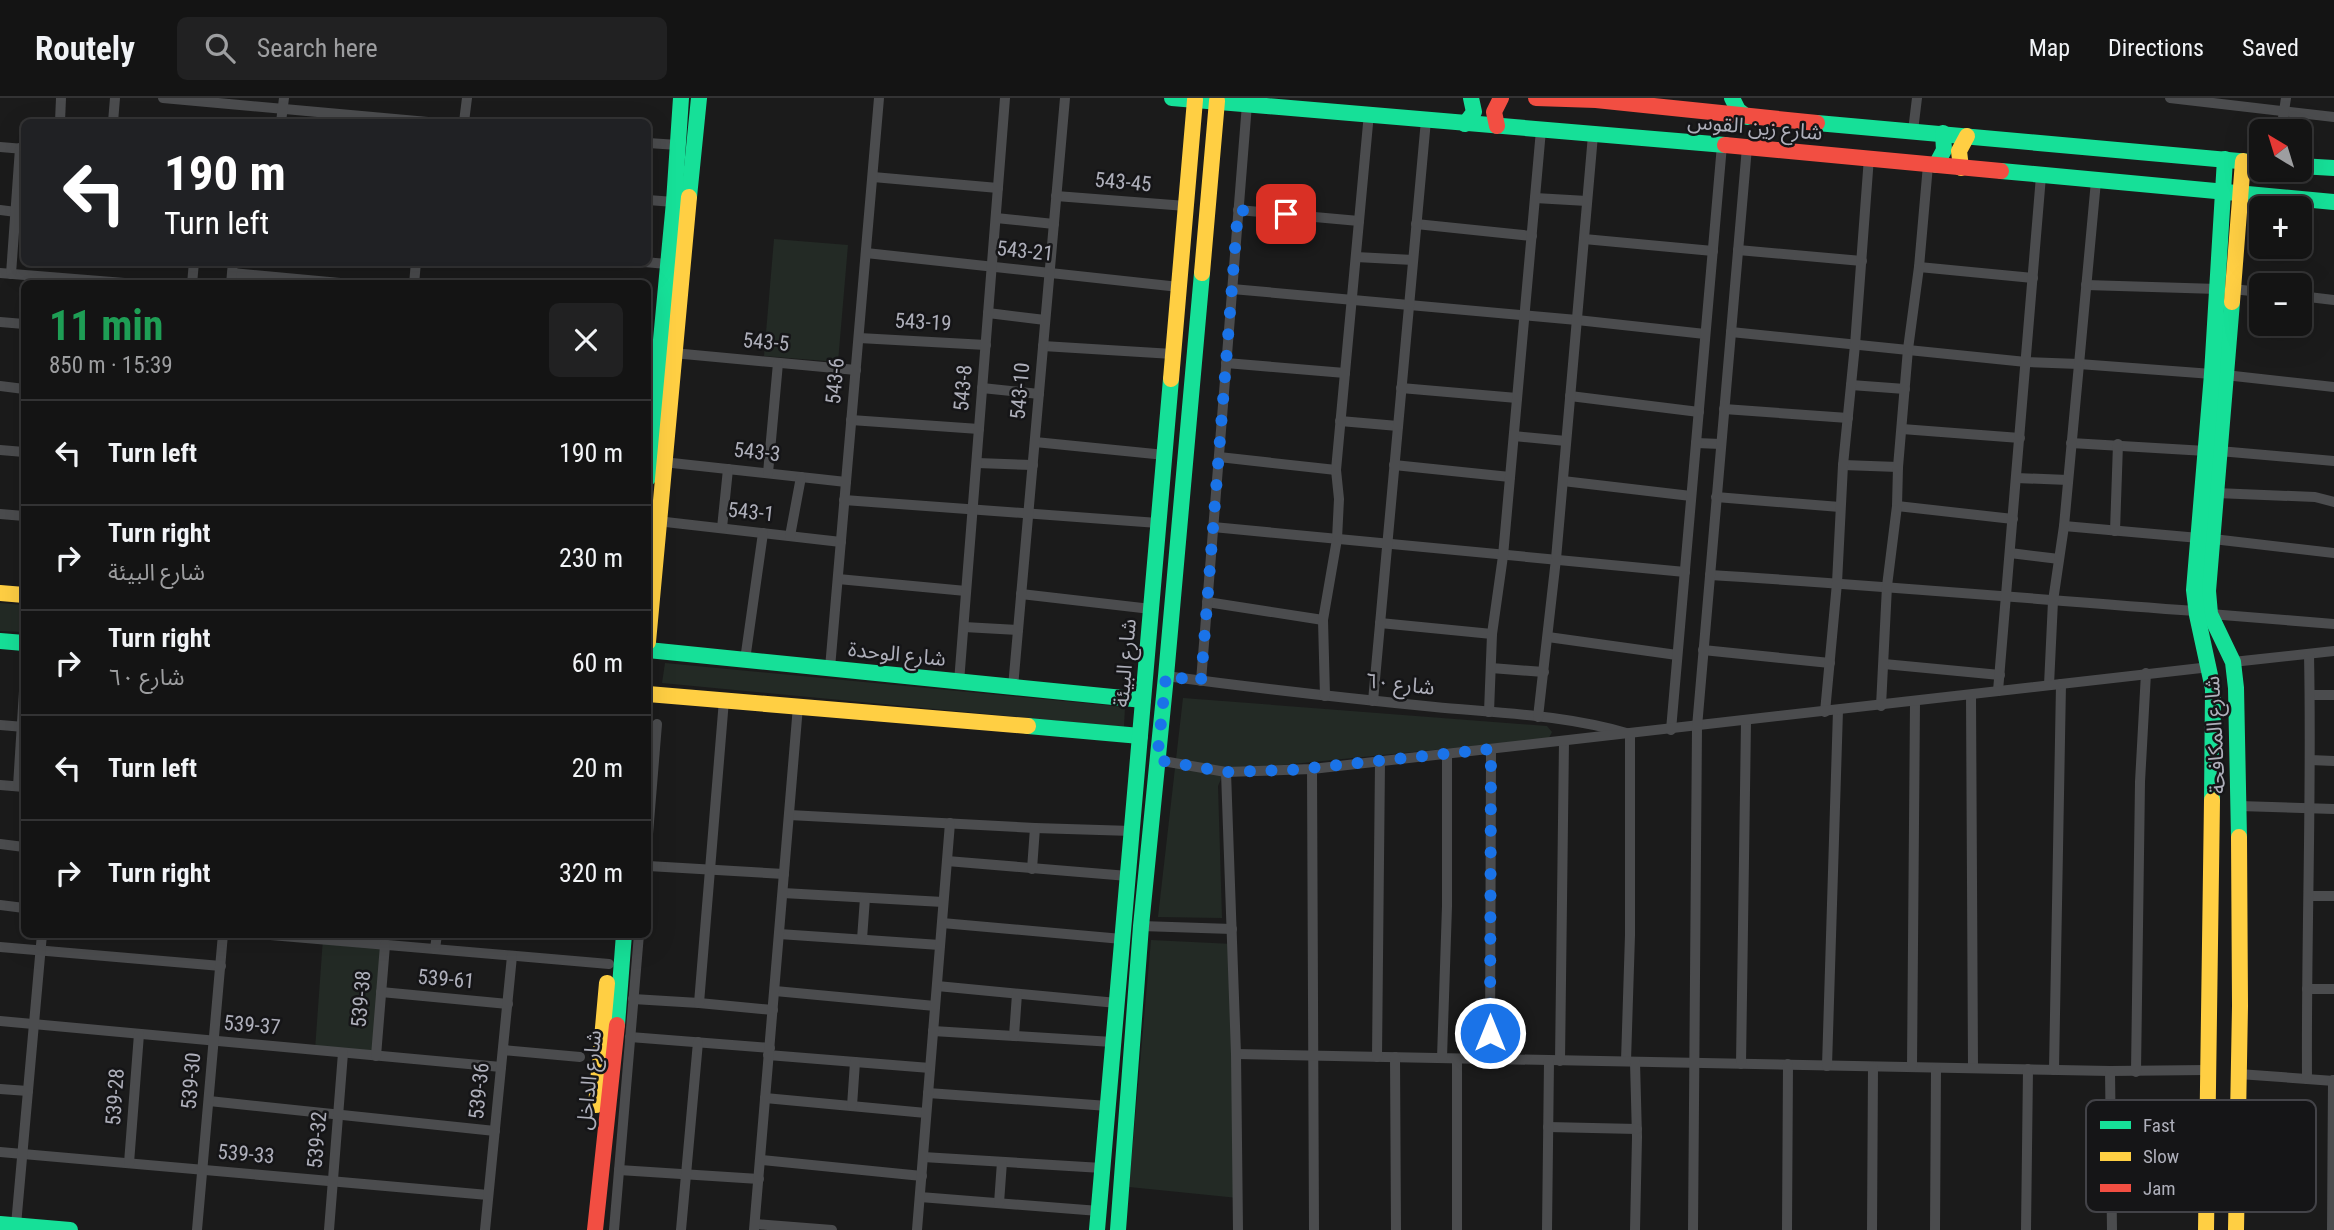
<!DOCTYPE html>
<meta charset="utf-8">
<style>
:root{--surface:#141414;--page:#212122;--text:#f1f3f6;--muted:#9d9ea0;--line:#333334}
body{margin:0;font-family:"Roboto Condensed","Noto Sans Arabic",sans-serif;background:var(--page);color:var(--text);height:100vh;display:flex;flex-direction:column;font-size:26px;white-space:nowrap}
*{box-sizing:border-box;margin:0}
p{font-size:23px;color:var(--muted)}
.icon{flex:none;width:38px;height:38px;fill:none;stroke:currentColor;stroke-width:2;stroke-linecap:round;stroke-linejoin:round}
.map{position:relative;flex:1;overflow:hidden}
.details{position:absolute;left:21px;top:182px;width:630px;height:658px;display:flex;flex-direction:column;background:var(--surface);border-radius:10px;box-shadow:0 7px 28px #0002,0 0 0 2px var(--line)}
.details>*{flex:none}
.hud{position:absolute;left:21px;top:21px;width:630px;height:147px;border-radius:10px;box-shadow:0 7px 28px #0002,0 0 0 2px var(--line);background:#202124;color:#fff;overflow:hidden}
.needle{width:46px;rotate:322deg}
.tools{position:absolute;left:2249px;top:21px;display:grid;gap:14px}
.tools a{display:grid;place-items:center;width:63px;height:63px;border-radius:10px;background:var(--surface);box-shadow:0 7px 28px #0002,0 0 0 2px var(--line);font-size:35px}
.pin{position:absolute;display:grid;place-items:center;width:60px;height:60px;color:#fff;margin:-30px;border-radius:14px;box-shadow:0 4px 10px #0006}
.me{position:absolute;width:77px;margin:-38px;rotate:0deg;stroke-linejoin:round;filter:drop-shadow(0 0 5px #0008)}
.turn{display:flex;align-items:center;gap:24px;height:147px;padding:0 28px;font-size:32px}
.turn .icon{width:91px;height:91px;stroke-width:2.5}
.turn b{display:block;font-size:49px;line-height:60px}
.round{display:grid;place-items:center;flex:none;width:74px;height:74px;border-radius:10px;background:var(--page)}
.overview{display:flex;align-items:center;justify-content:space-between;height:119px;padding:0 28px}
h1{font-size:42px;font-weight:700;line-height:52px;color:#1e9e55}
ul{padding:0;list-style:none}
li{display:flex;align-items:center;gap:21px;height:105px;padding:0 28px;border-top:2px solid var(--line)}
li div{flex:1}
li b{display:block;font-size:26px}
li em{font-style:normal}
header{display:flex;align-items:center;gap:42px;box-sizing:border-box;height:98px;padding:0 35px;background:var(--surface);border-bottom:2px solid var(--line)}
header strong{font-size:33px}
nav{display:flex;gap:38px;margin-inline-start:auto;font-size:24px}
.search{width:490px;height:63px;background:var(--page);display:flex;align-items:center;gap:18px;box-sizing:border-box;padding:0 24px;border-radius:10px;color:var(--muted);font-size:26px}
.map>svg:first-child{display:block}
</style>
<header>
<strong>Routely</strong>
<div class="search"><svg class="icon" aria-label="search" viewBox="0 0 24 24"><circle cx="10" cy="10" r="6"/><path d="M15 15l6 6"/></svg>Search here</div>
<nav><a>Map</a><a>Directions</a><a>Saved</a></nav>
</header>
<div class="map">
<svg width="2334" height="1132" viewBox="0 0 2334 1132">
<rect width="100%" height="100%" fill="#1b1b1b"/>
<g fill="#232a25">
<polygon points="774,141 848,147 838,264 764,258"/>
<polygon points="0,505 24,507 24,534 0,533"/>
<polygon points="665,565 1125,609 1124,629 662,585"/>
<polygon points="1183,600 1547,628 1552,634 1549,640 1544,641 1232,672 1221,681 1218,688 1222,820 1158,819"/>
<polygon points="323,840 385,847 376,958 315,952"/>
<polygon points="1151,842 1233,846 1238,1100 1129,1089"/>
</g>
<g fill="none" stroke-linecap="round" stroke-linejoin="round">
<g stroke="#4b4c4e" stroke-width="10">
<polyline points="163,0 428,24"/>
<polyline points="2170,0 2334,19"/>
<polyline points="60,24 61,0"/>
<polyline points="113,24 115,0"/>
<polyline points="281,24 284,0"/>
<polyline points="464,24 467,0"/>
<polyline points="1913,33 1917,0"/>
<polyline points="2281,33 2286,0"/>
<polyline points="648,45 678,47"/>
<polyline points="0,49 24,51"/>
<polyline points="873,79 998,90"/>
<polyline points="1056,98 1186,108"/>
<polyline points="1535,100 1587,103"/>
<polyline points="648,102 674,104"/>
<polyline points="0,112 24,115"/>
<polyline points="1238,112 1359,123"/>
<polyline points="996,120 1054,126"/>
<polyline points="1416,126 1532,138"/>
<polyline points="1584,141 1713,153"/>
<polyline points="1738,152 1862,163"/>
<polyline points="866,155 1179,189"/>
<polyline points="1356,159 1413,162"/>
<polyline points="644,164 667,166"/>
<polyline points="1919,169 2033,180"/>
<polyline points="0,175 137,186"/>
<polyline points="232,175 351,186"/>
<polyline points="11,176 20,50"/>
<polyline points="192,186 194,164"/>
<polyline points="231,186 233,164"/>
<polyline points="414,186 416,164"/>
<polyline points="2086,187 2218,191"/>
<polyline points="1232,191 1577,222 1705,236"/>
<polyline points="2232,191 2261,194"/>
<polyline points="2300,198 2334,202"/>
<polyline points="988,215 1045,222"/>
<polyline points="0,224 24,226"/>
<polyline points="1731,234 2026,264 2079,266 2212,276"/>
<polyline points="859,240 986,247"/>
<polyline points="1043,248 1173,256"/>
<polyline points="673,255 856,272"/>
<polyline points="1226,265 1345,275"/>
<polyline points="2225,277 2334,289"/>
<polyline points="1851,287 1905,291"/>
<polyline points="0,288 24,291"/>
<polyline points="982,290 1039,296"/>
<polyline points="1401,290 1517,300"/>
<polyline points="1570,298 1699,314"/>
<polyline points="1724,311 1848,320"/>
<polyline points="851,322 979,331"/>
<polyline points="1340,323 1398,328"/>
<polyline points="1902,331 2020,340"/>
<polyline points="1514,338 1566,343"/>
<polyline points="1035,344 1165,357"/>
<polyline points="1696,345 1721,346"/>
<polyline points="2071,345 2206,353"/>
<polyline points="0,352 24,354"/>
<polyline points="2219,353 2334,363"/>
<polyline points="1219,359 1336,372"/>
<polyline points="663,364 846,384"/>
<polyline points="977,365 1033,367"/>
<polyline points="1394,367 1510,379"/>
<polyline points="1843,367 1898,369"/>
<polyline points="768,375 778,265"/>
<polyline points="2016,380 2068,382"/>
<polyline points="1563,383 1691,398"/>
<polyline points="2216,395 2315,399 2334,404"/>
<polyline points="1716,399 1840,409"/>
<polyline points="844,402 1158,425"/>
<polyline points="1897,408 2013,421"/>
<polyline points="0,416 24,418"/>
<polyline points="657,423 841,444"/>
<polyline points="2064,428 2199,440"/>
<polyline points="1213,429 1685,474"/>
<polyline points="722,430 728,371"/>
<polyline points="2115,433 2118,346"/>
<polyline points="790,438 801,379"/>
<polyline points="2213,441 2334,455"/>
<polyline points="2010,455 2059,461"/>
<path d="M1710,477C1872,487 2034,501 2195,513"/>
<polyline points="838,481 966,493"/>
<polyline points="1021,496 1151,511"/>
<polyline points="1207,504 1323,522"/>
<polyline points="2210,516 2334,526"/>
<polyline points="1380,525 1492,536"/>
<polyline points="964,529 1018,532"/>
<polyline points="1548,539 1677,557"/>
<polyline points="1703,552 1830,565"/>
<polyline points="745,562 763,435"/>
<polyline points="2233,564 2334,553"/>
<polyline points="1884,566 2000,577"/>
<polyline points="830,570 879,0"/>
<polyline points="1491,570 1544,574"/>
<path d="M1166,578C1255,590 1345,600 1435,609C1499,615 1567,617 1630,636V837L1626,963"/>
<polyline points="1201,583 1247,6"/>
<polyline points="959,584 1005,0"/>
<polyline points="2049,587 2053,503 2064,428 2096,83"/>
<polyline points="1013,589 1065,0"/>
<polyline points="1998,593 2041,78"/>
<polyline points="1971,597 1973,970"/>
<polyline points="2310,597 2334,597"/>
<polyline points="1325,598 1323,522 1337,441 1339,401 1336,372 1369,15"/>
<polyline points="1373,603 1426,22"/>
<polyline points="1881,608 1887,488 1897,408 1898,369 1908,251 1919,169 1928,67"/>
<polyline points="1489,614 1492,536 1503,458 1541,32"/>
<polyline points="1825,614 1837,485 1843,367 1855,247 1869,59"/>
<polyline points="1538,619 1556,461 1593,37"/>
<polyline points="0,627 24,629"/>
<polyline points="1671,632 1722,47"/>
<polyline points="1157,662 1226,674"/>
<polyline points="2310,662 2334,663"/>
<polyline points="1312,671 1314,1132"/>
<polyline points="0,687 24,689"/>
<polyline points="18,688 24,593"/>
<polyline points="2239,708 2334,711"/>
<polyline points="789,717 1035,730 1132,733"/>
<polyline points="648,736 657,626"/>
<polyline points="0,746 24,749"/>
<polyline points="947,763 1128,778"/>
<polyline points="648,768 784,776"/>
<polyline points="1032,771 1035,730"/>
<polyline points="783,795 943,804"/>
<polyline points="2309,798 2334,798"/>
<polyline points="0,807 24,810"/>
<polyline points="942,825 1122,841"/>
<polyline points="1141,828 1232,831"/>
<polyline points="259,836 609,866"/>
<polyline points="779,836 940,847"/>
<polyline points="862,841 865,800"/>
<polyline points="0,849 221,868"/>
<polyline points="435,851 437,836"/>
<polyline points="937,888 1117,905"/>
<polyline points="2307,891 2334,891"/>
<polyline points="775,893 935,908"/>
<polyline points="381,894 508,906"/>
<polyline points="633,901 699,905 773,912"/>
<polyline points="699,905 724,602"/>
<polyline points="0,923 501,969"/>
<polyline points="933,933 1113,944"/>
<polyline points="1014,938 1017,896"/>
<polyline points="630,939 770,950"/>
<polyline points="503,952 580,959"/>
<polyline points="1236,956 2110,973 2207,972"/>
<polyline points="768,957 930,970"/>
<polyline points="376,958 385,847"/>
<polyline points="1377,959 1380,664"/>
<polyline points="1395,959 1396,1132"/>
<polyline points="1442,960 1447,808 1447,656"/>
<polyline points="1457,961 1457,1132"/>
<polyline points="1490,961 1491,651"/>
<polyline points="1560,963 1564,643"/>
<polyline points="1635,964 1637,1039 1635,1132"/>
<polyline points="1741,966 1746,624"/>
<polyline points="1827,968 1838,612"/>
<polyline points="1912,969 1915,604"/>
<polyline points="2054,972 2061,586"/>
<polyline points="2110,973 2112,1132"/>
<polyline points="2136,974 2140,684 2146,575"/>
<polyline points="2239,976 2334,983"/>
<path d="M2307,981C2306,839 2312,697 2309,556"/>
<polyline points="0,991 28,993"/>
<polyline points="928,995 1108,1008"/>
<polyline points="765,1000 926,1015"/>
<polyline points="209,1003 495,1033"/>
<polyline points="852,1008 855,964"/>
<polyline points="1548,1029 1637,1031"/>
<polyline points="0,1054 488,1097"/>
<polyline points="923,1059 1102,1070"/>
<polyline points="761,1062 922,1078"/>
<polyline points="129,1065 139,936"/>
<polyline points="619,1072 759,1081"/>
<polyline points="920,1099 1099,1113"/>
<polyline points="999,1105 1002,1064"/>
<polyline points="755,1126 832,1132"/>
<polyline points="16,1127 42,836"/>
<polyline points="197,1132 223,836"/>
<polyline points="329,1132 343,955"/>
<polyline points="485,1132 512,858"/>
<polyline points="614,1132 639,836"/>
<polyline points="681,1132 698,944"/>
<polyline points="754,1132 798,608"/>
<polyline points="917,1132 950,725"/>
<polyline points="1238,1132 1236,956 1226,674 1312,671 2210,569"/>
<polyline points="1547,1132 1549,963"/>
<polyline points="1693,1132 1697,629 1747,49"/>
<polyline points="1787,1132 1788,966"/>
<polyline points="1872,1132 1873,969"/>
<polyline points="1935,1132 1936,970"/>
<polyline points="2026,1132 2028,971"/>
<polyline points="2332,1132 2333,982"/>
</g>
<g stroke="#16e098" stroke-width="16">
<path d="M1172,0C1357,14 1541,32 1725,47"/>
<polyline points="1732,0 1738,12 1747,19"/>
<polyline points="1817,25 2261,65"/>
<polyline points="1465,26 1474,14 1471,0"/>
<polyline points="1936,67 1944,52 1943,35"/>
<polyline points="2300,68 2334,70"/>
<polyline points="2001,73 2334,104"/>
<polyline points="689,99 699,0"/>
<polyline points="2232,204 2208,493 2210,516 2233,564 2236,590 2239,739"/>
<polyline points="648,380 674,104 681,0"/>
<polyline points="0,543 24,545"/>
<polyline points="648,552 1143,602"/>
<polyline points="1028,628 1140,638"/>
<polyline points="2212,702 2213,591 2197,517 2194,492 2212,276 2225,61"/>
<polyline points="617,927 624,836"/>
<polyline points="0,1126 70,1132"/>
<polyline points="1097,1132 1171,281"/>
<polyline points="1118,1132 1141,828 1166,578 1202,175"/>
</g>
<g stroke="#ffcf43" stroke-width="16">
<polyline points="1961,70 1959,53 1967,38"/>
<polyline points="1202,175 1217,3"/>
<polyline points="2232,204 2243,63"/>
<polyline points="1171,281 1195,2"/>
<polyline points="0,495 24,497"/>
<polyline points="648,544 689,99"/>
<polyline points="648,596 1028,628"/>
<polyline points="596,1007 607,885"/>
<polyline points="2206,1132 2212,702"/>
<polyline points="2236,1132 2240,908 2239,739"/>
</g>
<g stroke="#f24e42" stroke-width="16">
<polyline points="1536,0 1596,2 1817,25"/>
<polyline points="1497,28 1494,14 1501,0"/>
<polyline points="1725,47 2001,73"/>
<polyline points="595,1132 617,927"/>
</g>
</g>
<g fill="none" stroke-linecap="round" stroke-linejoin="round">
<polyline stroke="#1a73e8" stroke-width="12" stroke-dasharray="0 21.6" points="1286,116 1238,112 1201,583 1166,578 1157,662 1226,674 1291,672 1491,651 1490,935"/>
</g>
<g text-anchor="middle" stroke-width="5" stroke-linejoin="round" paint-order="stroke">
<g font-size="21" fill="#aeafba" stroke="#151517">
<text transform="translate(1755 29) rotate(5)" y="7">شارع زين القوس</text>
<text transform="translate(1123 84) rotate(5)" y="7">543-45</text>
<text transform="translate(1025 153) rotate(6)" y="7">543-21</text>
<text transform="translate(923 224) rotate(3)" y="7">543-19</text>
<text transform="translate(766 244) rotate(5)" y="7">543-5</text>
<text transform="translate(835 283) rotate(-85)" y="7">543-6</text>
<text transform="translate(963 290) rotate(-85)" y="7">543-8</text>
<text transform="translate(1020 293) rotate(-85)" y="7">543-10</text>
<text transform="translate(757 354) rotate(6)" y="7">543-3</text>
<text transform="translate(751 414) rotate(6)" y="7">543-1</text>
<text transform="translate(897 556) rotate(6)" y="7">شارع الوحدة</text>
<text transform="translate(1125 565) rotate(-85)" y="7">شارع البيئة</text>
<text transform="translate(1400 586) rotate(6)" y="7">شارع ٦٠</text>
<text transform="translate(2215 637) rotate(-93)" y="7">شارع المكافحة</text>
<text transform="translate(446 881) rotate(5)" y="7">539-61</text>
<text transform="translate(361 901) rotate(-85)" y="7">539-38</text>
<text transform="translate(252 927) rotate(5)" y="7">539-37</text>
<text transform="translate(589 982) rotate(-84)" y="7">شارع الداخل</text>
<text transform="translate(191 983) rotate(-85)" y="7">539-30</text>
<text transform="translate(479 993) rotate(-84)" y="7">539-36</text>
<text transform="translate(115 999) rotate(-86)" y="7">539-28</text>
<text transform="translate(317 1042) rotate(-85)" y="7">539-32</text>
<text transform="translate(246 1056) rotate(5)" y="7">539-33</text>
</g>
</g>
<rect x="2086" y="1002" width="230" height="112" rx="10" fill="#151517" stroke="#434348" stroke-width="2"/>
<rect x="2100" y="1023" width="31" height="8" fill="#16e098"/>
<rect x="2100" y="1054" width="31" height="9" fill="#ffcf43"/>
<rect x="2100" y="1086" width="31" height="8" fill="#f24e42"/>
<g font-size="19" fill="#aeafba">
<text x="2143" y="1034">Fast</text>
<text x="2143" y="1065">Slow</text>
<text x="2143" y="1097">Jam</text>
</g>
</svg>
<div class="tools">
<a><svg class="needle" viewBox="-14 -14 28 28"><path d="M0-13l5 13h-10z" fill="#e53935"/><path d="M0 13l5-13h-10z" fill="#9d9ea0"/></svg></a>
<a>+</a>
<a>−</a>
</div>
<div class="pin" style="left:1286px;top:116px;background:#d93025"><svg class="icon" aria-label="arrive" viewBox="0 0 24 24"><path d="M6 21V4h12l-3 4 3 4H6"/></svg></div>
<svg class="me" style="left:1490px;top:935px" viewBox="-20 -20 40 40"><circle r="17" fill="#1a73e8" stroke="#fff" stroke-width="3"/><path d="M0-11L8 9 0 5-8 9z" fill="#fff"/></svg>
<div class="hud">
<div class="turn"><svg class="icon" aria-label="left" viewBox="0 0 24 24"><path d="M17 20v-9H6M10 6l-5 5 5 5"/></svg><div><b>190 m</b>Turn left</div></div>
</div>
<section class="details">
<div class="overview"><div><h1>11 min</h1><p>850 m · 15:39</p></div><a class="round"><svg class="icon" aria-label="close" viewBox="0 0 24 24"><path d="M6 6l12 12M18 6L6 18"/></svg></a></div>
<ul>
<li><svg class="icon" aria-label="left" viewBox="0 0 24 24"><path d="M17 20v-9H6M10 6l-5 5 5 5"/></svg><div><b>Turn left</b></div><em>190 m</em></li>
<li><svg class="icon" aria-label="right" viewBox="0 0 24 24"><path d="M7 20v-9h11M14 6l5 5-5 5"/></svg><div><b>Turn right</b><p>شارع البيئة</p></div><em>230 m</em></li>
<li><svg class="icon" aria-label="right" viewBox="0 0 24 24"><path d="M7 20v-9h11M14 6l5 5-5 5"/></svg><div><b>Turn right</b><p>شارع ٦٠</p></div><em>60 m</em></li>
<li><svg class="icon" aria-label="left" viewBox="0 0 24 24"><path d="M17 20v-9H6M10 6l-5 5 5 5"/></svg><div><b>Turn left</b></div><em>20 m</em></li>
<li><svg class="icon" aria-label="right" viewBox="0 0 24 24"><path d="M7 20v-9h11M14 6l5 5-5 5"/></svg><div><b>Turn right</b></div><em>320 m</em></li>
</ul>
</section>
</div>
